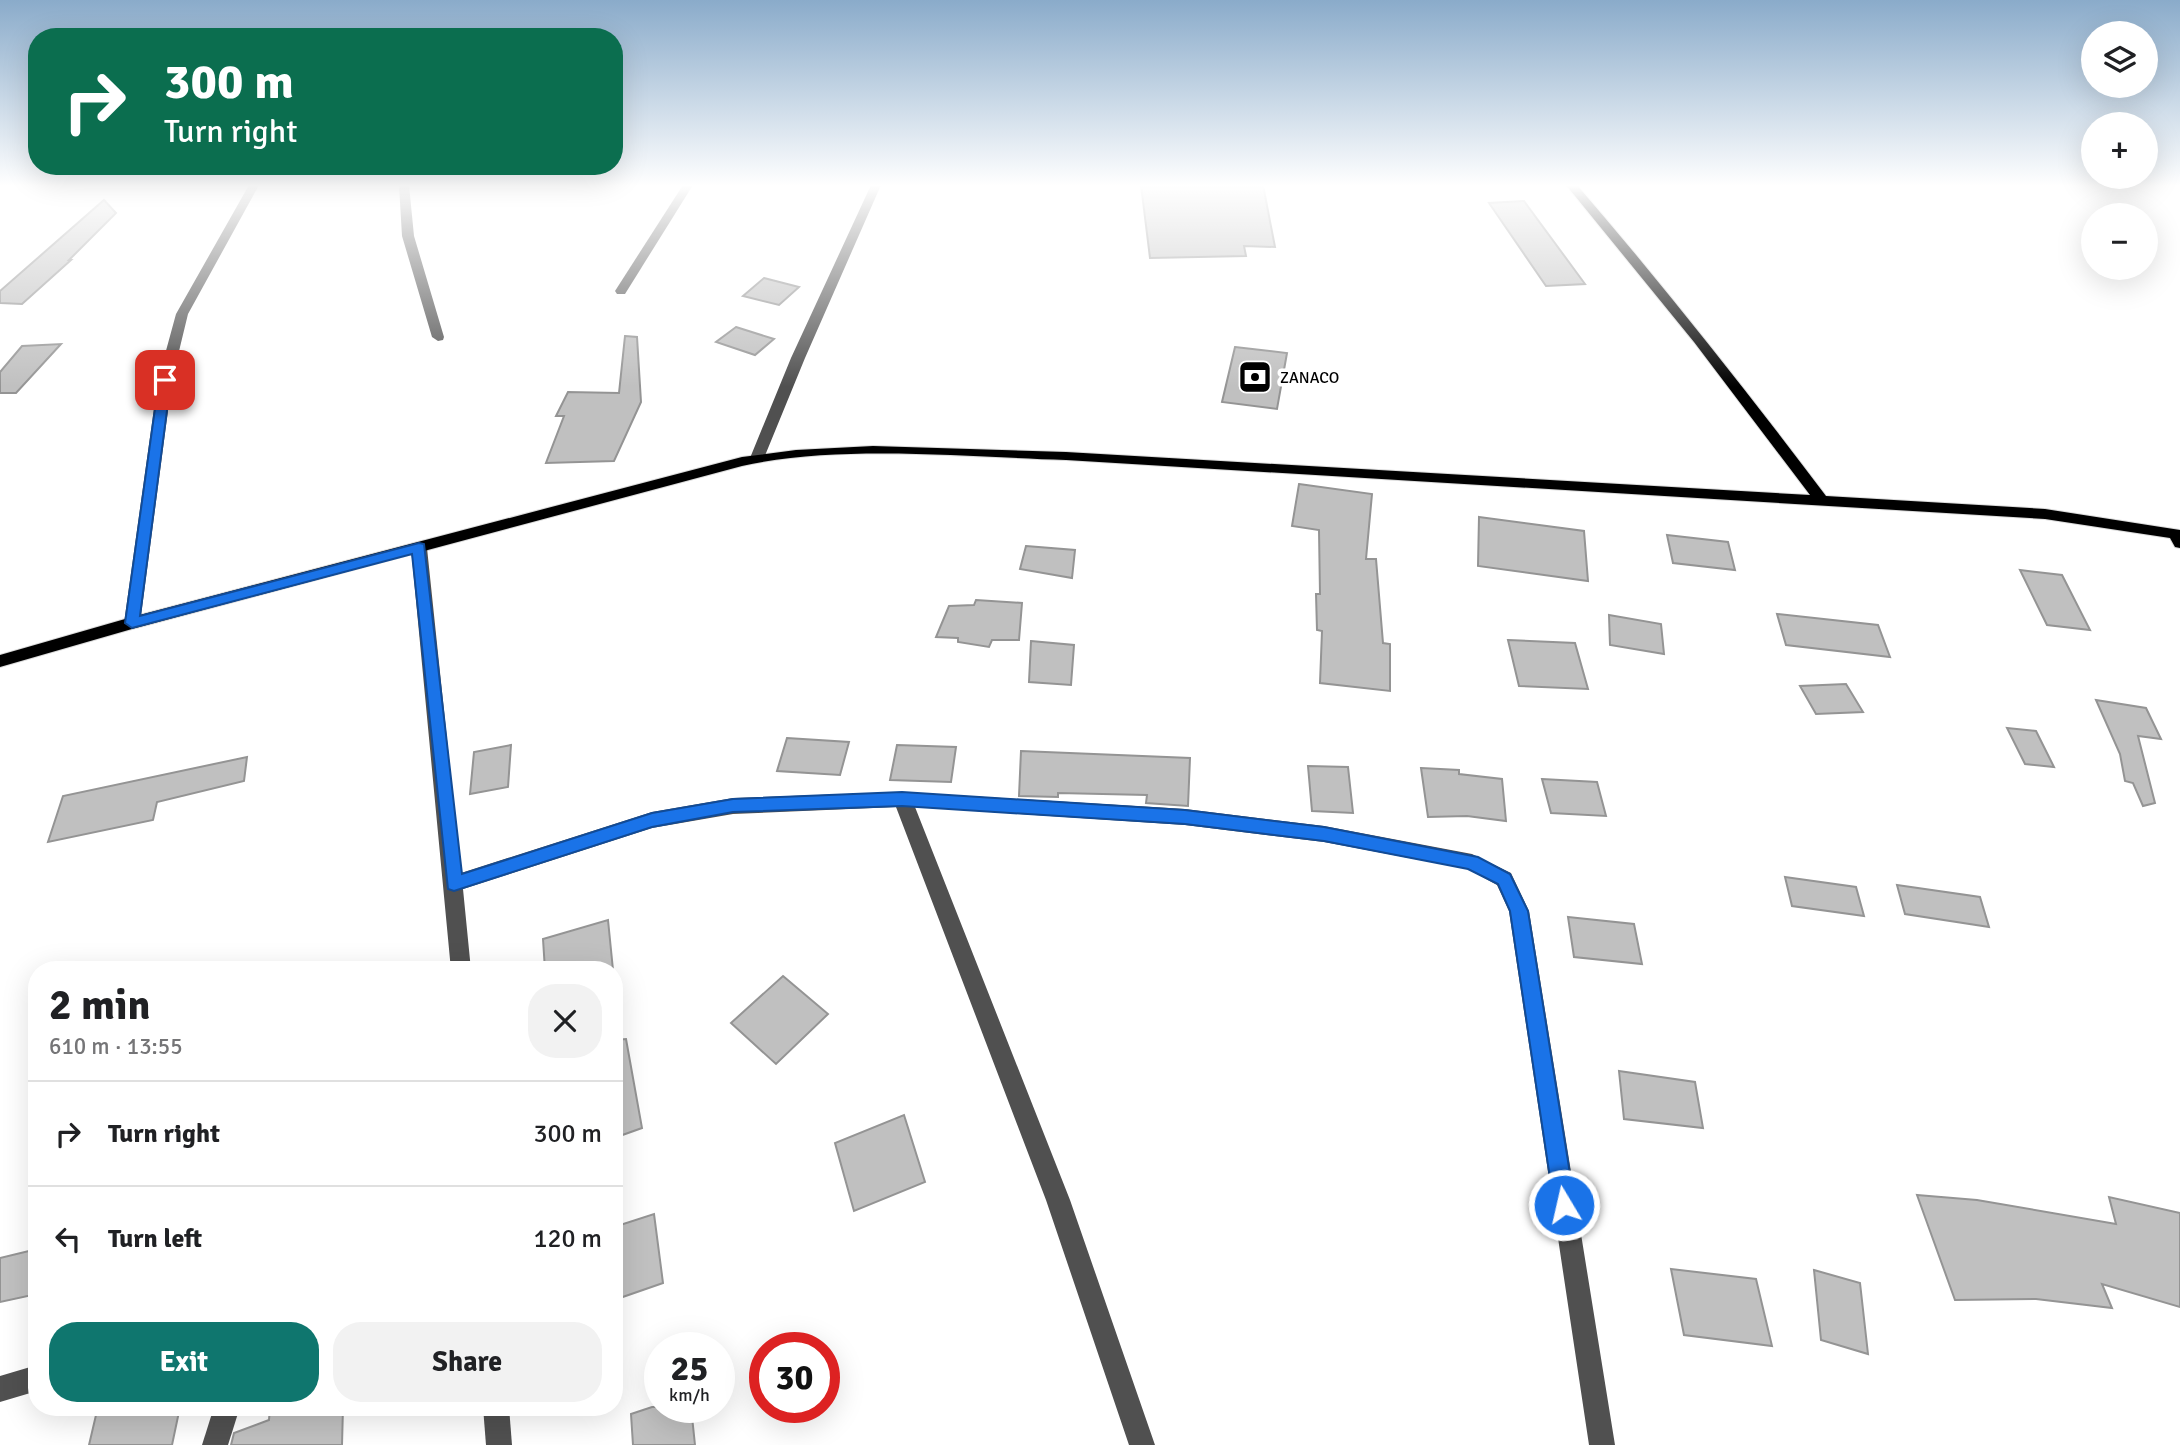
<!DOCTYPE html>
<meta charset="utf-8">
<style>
:root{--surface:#fff;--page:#f2f2f2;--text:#202124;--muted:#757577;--line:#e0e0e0;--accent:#0f766e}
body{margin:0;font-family:Signika,sans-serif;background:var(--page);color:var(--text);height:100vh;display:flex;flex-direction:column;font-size:26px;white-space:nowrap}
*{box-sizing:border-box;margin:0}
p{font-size:23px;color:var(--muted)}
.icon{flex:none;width:38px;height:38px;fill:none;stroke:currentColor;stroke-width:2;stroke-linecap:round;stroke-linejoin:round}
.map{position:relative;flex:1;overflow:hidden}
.sheet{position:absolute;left:28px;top:961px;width:595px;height:455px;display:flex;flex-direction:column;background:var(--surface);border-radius:28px;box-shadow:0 7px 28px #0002}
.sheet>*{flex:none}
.top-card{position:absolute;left:28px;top:28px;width:595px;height:147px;border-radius:28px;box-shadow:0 7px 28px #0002;background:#0b6e4f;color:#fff;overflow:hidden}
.tools{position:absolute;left:2081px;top:21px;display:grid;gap:14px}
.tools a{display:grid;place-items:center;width:77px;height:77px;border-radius:50%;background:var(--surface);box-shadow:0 7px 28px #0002;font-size:35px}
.speed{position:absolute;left:644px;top:1332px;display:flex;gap:14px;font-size:35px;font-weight:700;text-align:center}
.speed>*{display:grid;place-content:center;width:91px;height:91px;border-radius:50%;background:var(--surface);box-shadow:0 7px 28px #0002;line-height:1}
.speed small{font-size:18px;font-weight:400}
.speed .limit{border:10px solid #d22;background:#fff;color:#111}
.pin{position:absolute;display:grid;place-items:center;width:60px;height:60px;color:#fff;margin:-30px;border-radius:14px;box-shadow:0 4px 10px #0006}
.me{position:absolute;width:77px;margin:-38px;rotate:351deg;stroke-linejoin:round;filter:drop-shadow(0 0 5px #0008)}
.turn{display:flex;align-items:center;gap:24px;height:147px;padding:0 21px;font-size:32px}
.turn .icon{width:91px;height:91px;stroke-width:2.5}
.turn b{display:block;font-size:49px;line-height:60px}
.round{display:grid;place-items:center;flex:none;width:74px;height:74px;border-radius:28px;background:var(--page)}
.overview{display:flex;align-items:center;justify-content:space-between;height:119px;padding:0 21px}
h1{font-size:42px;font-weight:800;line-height:52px}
.button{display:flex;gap:14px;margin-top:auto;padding:14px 21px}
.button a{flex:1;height:80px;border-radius:28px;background:var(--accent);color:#fff;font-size:28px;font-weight:800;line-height:80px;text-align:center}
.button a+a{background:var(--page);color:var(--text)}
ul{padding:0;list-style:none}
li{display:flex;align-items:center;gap:21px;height:105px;padding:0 21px;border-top:2px solid var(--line)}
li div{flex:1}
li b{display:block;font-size:26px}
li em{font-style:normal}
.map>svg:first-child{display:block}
</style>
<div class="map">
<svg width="2180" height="1445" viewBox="0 0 2180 1445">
<rect width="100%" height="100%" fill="#fff"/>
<g fill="#c0c0c0" stroke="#949494" stroke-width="2">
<polygon points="1141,185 1263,185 1275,247 1244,246 1246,256 1150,258"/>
<polygon points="104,200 116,213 69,260 71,260 22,304 0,303 0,291"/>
<polygon points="1524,201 1585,284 1546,286 1489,203"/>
<polygon points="764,278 799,287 779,305 743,296"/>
<polygon points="736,327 774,339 755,355 716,342"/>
<polygon points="625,336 637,337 641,402 614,461 546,463 564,416 556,416 568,392 619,393"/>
<polygon points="61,344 16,393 0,393 0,372 22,346"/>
<polygon points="1235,347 1287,353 1277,409 1222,402"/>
<polygon points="1299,484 1372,494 1366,559 1376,559 1383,643 1390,644 1390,691 1320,683 1322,631 1317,630 1316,594 1320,594 1319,530 1292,526"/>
<polygon points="1479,517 1584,531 1588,581 1478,566"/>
<polygon points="1667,535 1728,542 1735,570 1673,563"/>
<polygon points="1026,546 1075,550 1072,578 1020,569"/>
<polygon points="2020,570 2062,575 2090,630 2047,625"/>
<polygon points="976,600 1022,603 1019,640 992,640 989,647 958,642 958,638 936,637 949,606 974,605"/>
<polygon points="1777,614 1878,625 1890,657 1786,645"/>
<polygon points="1609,615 1661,624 1664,654 1610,645"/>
<polygon points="1508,640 1575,643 1588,689 1519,686"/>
<polygon points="1031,641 1074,645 1071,685 1029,682"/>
<polygon points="1846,684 1863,712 1816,714 1800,686"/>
<polygon points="2096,700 2146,708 2161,739 2138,736 2155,803 2143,806 2133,783 2125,781 2120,754"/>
<polygon points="2007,728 2036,731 2054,767 2025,764"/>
<polygon points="787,738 849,742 840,775 777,771"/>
<polygon points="511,745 508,787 470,794 474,752"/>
<polygon points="897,745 956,747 951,782 890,780"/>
<polygon points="1021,751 1190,758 1188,806 1146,803 1147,795 1058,793 1058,797 1019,796"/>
<polygon points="247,757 244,781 157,802 153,820 48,842 63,796"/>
<polygon points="1308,766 1348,767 1353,813 1312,811"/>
<polygon points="1421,768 1459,770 1459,774 1502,779 1506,821 1467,816 1428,817"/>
<polygon points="1542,779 1597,782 1606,816 1551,813"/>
<polygon points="1785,877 1856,887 1864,916 1792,906"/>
<polygon points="1897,885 1980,897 1989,927 1905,914"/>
<polygon points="1568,917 1634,924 1642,964 1574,957"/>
<polygon points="608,920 613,970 545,970 543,939"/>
<polygon points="783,976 828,1014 776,1064 731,1023"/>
<polygon points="626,1039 642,1128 614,1138 614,1040"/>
<polygon points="1619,1071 1695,1082 1703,1128 1624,1119"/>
<polygon points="904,1115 925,1182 854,1211 835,1143"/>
<polygon points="1917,1195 1977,1200 2116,1224 2109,1197 2180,1213 2180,1307 2102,1284 2112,1308 2036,1299 1955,1300"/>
<polygon points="654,1214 663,1283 614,1300 614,1227"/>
<polygon points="37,1249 37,1294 0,1302 0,1258"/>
<polygon points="1671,1269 1756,1279 1772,1346 1684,1335"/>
<polygon points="1814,1270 1860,1283 1868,1354 1821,1340"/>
<polygon points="126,1407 180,1407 172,1445 89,1445 96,1415"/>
<polygon points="270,1407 343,1407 342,1445 231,1445 234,1433 269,1420"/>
<polygon points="652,1407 691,1407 695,1445 633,1445 631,1414"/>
</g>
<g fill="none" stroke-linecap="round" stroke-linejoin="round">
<defs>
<path id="major" d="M1566,185H1577C1664,286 1746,390 1826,496L2045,509L2180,530V548L2175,547L2170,538L2045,519L1066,460C966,457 839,444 742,466L132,629L0,667V655L132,617L742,457L796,450L873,446L1066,452L1810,495L1694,342Z"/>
</defs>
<use href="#major" stroke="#dbdbdb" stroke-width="2"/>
<g fill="#505050" fill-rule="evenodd">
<polygon points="249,185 259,185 188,314 172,380 140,623 132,629 124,623 158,380 176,314"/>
<polygon points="399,185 409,185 414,236 444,337 443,340 438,341 432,337 402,236"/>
<polygon points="683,185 693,185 625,294 617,294 615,291"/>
<polygon points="871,185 881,185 805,358 764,458 762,461 752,461 750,458 791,358"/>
<polygon points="419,543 427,548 461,873 652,812 733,798 902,792 1185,809 1324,826 1472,854 1511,873 1529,911 1615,1445 1589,1445 1509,911 1497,885 1468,869 1324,842 1185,825 915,807 1070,1200 1155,1445 1129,1445 1046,1200 896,807 733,814 652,828 463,889 471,970 451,970 411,548"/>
<polygon points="37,1365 37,1391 0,1402 0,1376"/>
<polygon points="214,1407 240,1407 228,1445 202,1445"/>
<polygon points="483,1407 509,1407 512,1445 486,1445"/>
</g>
<use href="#major" fill="#000" fill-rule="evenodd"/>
</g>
<linearGradient id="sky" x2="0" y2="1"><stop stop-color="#8aabca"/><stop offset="0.48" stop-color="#fff"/><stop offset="1" stop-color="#fff" stop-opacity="0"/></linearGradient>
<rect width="2180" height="387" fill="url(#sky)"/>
<polygon fill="#1a73e8" stroke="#114b97" stroke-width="2" points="165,376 171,380 140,616 419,543 424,544 462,874 652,813 733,799 902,792 1185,810 1324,827 1478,857 1510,874 1528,911 1575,1205 1572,1212 1564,1215 1557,1212 1554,1205 1510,911 1498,884 1468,869 1324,841 1185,824 902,806 733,812 652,827 454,891 448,889 412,554 132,628 125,623 159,380"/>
<defs>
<symbol id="bank-square" viewBox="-11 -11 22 22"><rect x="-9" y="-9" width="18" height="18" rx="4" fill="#000" stroke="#fff"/><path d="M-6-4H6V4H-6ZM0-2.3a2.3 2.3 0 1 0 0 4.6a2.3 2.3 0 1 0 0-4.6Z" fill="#fff"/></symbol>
</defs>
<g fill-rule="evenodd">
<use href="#bank-square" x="1236" y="358" width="38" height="38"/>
</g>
<g text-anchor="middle" stroke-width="7" stroke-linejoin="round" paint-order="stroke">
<g font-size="16" fill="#000" stroke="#fff" text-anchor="start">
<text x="1280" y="383">ZANACO</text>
</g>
</g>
</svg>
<div class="tools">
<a><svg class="icon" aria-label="layers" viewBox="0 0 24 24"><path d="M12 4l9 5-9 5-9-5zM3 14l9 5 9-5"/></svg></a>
<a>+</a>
<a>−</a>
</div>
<div class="speed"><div>25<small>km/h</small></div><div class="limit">30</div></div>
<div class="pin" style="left:165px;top:380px;background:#d93025"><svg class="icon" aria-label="arrive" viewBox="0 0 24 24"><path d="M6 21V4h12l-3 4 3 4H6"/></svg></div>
<svg class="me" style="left:1564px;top:1205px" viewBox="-20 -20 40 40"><circle r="17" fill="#1a73e8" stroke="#fff" stroke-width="3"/><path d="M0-11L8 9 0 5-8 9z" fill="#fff"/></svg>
<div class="top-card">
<div class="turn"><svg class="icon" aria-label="right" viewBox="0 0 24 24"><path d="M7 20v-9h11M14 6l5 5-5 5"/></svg><div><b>300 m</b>Turn right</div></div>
</div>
<section class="sheet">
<div class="overview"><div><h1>2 min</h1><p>610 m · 13:55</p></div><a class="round"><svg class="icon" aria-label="close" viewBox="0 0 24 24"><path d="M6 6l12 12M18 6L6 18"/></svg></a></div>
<ul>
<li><svg class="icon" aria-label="right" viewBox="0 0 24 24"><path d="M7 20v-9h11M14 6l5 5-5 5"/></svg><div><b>Turn right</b></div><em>300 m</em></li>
<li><svg class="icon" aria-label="left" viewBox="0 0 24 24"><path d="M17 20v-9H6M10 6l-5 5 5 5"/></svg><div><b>Turn left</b></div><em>120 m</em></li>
</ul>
<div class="button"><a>Exit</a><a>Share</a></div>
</section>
</div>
